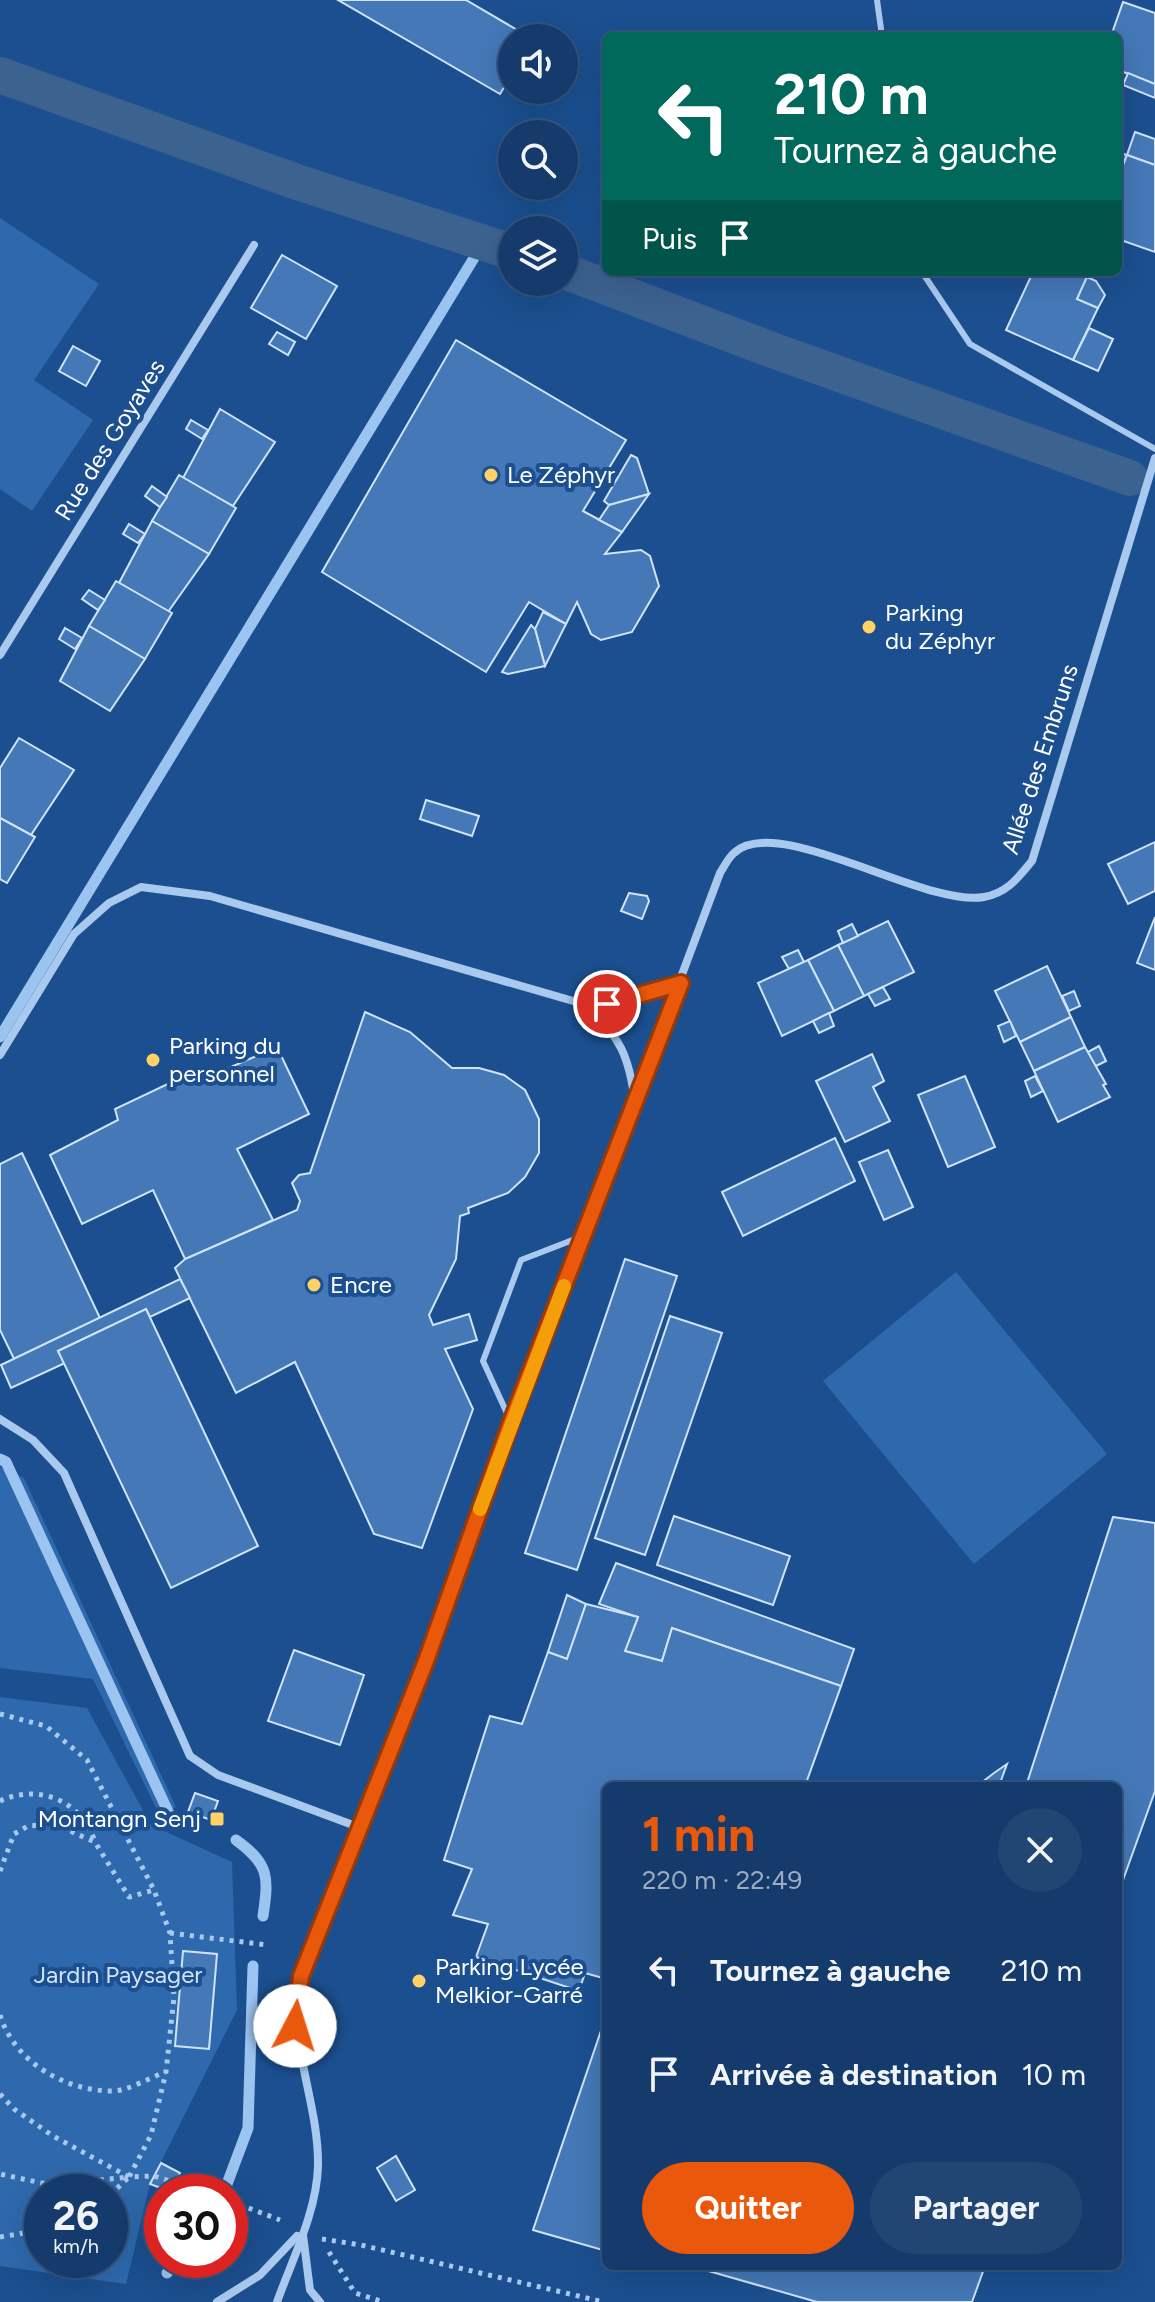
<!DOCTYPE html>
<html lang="fr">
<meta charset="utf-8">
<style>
:root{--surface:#143b6b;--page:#214673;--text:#f1f3f6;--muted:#9dadc1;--line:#33557e;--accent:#ea580c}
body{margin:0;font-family:Figtree,sans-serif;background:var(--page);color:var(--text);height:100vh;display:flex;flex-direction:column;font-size:30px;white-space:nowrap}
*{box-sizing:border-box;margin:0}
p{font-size:26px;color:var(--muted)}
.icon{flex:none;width:44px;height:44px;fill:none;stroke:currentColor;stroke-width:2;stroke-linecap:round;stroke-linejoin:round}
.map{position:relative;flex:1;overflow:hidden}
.panel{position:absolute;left:602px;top:1782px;width:520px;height:488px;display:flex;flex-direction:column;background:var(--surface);border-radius:12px;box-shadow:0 8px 32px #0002,0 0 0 2px var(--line)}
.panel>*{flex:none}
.top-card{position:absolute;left:602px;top:32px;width:520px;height:244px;border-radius:12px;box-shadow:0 8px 32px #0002,0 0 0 2px var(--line);background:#00695c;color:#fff;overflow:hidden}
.controls{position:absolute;left:498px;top:24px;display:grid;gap:16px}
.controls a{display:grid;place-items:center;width:80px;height:80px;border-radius:50%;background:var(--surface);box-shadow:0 8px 32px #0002,0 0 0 2px var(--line);font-size:40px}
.speed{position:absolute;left:24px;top:2174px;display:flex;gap:16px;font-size:40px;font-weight:700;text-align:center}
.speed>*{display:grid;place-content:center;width:104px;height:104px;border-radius:50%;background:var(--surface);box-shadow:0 8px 32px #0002,0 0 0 2px var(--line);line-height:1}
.speed small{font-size:20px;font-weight:400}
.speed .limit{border:12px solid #d22;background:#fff;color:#111}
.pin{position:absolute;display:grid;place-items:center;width:68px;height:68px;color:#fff;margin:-34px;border:4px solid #fff;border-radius:50%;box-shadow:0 2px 8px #0007}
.me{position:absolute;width:88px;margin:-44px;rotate:5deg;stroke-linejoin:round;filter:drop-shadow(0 0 6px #0008)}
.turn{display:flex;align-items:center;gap:28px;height:168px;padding:0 40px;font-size:36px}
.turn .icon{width:104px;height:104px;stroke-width:2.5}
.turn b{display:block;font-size:56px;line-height:68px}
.then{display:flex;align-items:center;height:76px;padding:0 40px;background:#0003;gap:16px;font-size:30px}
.round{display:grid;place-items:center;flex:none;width:84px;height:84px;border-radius:42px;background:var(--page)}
.head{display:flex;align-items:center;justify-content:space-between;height:136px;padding:0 40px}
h1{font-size:48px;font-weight:700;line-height:60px;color:var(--accent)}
.action{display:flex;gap:16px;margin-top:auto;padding:16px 40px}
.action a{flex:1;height:92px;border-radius:48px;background:var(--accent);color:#fff;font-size:32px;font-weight:700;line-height:92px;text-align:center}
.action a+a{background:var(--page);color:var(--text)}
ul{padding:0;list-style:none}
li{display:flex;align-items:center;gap:24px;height:104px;padding:0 40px}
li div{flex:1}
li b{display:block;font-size:30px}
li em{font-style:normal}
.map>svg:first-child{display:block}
</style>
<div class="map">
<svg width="1155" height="2302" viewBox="0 0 1155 2302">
<rect width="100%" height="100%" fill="#1b4f8f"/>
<g fill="#2e69ad" fill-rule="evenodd">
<polygon points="0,218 99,284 34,380 93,420 32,511 0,489"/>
<polygon points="956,1272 1107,1454 974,1564 823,1381"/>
<polygon points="0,1467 24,1478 176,1807 159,1814 93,1679 0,1668"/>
<path d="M0,1697L87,1708L151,1825L232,1862L237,2010L150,2184L126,2284L0,2266ZM42,2192H110V2260H42Z"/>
</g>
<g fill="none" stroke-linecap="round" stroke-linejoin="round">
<g stroke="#9cc4f0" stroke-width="11">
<polyline points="0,1037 474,258 477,238"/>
<polyline points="0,1459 6,1462 171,1818"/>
<path d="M236,1840C269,1864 269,1876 263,1916"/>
<polyline points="224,2192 248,2128 253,1966"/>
<polyline points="167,2273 179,2260"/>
</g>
<g stroke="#3c6290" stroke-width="36">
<polyline points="0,75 297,182 512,252"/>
<polyline points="564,271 772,350 1130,478"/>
</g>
</g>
<g fill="#4478b7" stroke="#cfe3fa" stroke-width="2">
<polygon points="338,0 466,0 531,38 512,38 512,74 500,94"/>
<polygon points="1123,2 1155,13 1155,84 1118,70 1118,36 1111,36"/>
<polygon points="1128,73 1155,84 1155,98 1123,85"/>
<polygon points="1135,132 1155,139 1155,165 1127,155"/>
<polygon points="1118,152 1127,155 1118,178"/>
<polygon points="1127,155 1155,165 1155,252 1118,239 1118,178"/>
<polygon points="282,255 337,286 306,339 251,308"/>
<polygon points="1033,272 1075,272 1087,277 1077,299 1098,308 1073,360 1006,330"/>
<polygon points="1087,277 1096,281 1105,295 1098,308 1077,299"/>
<polygon points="1089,328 1113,339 1098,371 1073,360"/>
<polygon points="277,332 295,342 288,355 269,344"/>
<polygon points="456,340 626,440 583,511 622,532 605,554 641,550 650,556 659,586 632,632 601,640 591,634 577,602 566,624 529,602 486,672 322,572"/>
<polygon points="73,346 100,361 86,386 59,371"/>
<polygon points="220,409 275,442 233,506 183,478"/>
<polygon points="191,420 208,430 202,439 186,429"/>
<polygon points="631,455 637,458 649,494 609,505 604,501"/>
<polygon points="179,475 236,508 209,554 152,521"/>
<polygon points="152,486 167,497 160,507 145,496"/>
<polygon points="649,494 622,532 599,520 609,505"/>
<polygon points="152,521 209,554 168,612 119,583"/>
<polygon points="129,524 145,534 138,543 123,534"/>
<polygon points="116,581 172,613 145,659 89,626"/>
<polygon points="89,590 105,600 98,610 82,599"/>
<polygon points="543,612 566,624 545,666 535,629"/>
<polygon points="531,625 535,629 545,666 508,674 502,672"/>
<polygon points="89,626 145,659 110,711 60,681"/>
<polygon points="65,628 82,638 75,649 59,639"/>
<polygon points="19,738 74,770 31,835 0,818 0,768"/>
<polygon points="426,800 479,816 472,836 420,819"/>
<polygon points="0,818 35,837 7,883 0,879"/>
<polygon points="1155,842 1155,891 1128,904 1108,864"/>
<polygon points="629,893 647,896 649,901 642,919 621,911"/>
<polygon points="1155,917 1155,970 1137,963"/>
<polygon points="888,921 914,972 864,996 838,945"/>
<polygon points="852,924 858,936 843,943 838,931"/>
<polygon points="838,945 864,996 834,1011 808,960"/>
<polygon points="798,950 804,962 789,969 782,957"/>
<polygon points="808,960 834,1011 782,1036 758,983"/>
<polygon points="1047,966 1071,1017 1020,1042 995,991"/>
<polygon points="883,987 890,999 875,1006 868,994"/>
<polygon points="1074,991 1080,1006 1069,1011 1062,996"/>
<polygon points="365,1012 410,1032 452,1068 479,1068 504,1075 525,1090 539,1119 539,1153 525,1177 508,1193 468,1208 469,1213 460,1216 456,1259 429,1315 433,1325 469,1314 477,1340 445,1349 473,1409 422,1548 374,1534 295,1362 236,1393 175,1268 185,1259 297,1210 300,1201 292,1183 299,1175 310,1173"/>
<polygon points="829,1013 834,1026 819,1033 813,1021"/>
<polygon points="1071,1017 1085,1047 1034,1071 1020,1042"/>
<polygon points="1010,1021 1016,1036 1004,1042 998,1026"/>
<polygon points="1099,1046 1106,1061 1094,1067 1088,1052"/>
<polygon points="277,1047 309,1114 237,1149 273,1220 185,1259 153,1190 82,1224 50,1155 118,1120 115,1109 195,1071 201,1080"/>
<polygon points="1085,1047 1106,1084 1103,1085 1110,1097 1058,1122 1034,1071"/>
<polygon points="872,1054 884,1081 873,1087 890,1121 845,1142 816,1081"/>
<polygon points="965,1076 995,1147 948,1167 918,1095"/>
<polygon points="1035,1076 1043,1091 1031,1097 1025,1081"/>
<polygon points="835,1138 855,1181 743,1236 722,1192"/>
<polygon points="888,1150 913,1207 884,1220 859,1162"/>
<polygon points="22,1153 100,1318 14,1359 0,1330 0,1164"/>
<polygon points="625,1259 677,1276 577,1570 525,1553"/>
<polygon points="180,1279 190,1298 150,1317 146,1309 58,1351 65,1363 11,1388 1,1365"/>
<polygon points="146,1309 258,1546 171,1588 58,1351"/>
<polygon points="670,1316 722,1333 645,1555 595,1538"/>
<polygon points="674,1516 790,1556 773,1605 657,1565"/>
<polygon points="1113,1517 1155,1523 1155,1791 1118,1894 1118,1786 1026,1786"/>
<polygon points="616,1563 854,1649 841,1686 672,1628 662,1661 625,1651 638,1617 599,1604"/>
<polygon points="567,1595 586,1604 567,1659 548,1652"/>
<polygon points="586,1604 638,1617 625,1651 662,1661 672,1628 841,1686 805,1786 606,1786 606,1979 585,1973 579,1991 476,1957 488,1924 453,1915 472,1869 444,1860 490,1716 522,1724 548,1652 567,1659"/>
<polygon points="294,1650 364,1675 340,1745 268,1721"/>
<polygon points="1007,1764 999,1786 977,1786 994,1773"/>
<polygon points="195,1793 218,1801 211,1820 188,1812"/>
<polygon points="183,1951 217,1954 209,2049 175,2046"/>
<polygon points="606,2016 606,2251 533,2230"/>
<polygon points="396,2156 415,2190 396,2201 377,2168"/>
<polygon points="161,2163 180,2173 171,2192 150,2184"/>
<polygon points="691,2266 985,2266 972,2302 817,2302"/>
</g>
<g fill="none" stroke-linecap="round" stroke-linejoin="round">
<g stroke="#a9c9ee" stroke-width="5" stroke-dasharray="4 6" stroke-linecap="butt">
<polyline points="0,1714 46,1726 87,1760 154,1890 170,1933 174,1997 166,2072 151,2135 129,2177 51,2185 0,2174"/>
<path d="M0,1801C39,1783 82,1801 95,1842"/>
<polyline points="0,1871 14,1834 28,1826 54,1824 95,1842 129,1897 154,1890"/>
<polyline points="170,1933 267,1945"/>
<path d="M0,2015C14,2061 64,2091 112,2091C128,2091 149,2078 165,2072"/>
<polyline points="0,2094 14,2109 53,2136 129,2177 154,2176 205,2192"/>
<polyline points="110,2195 128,2178"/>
<polyline points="230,2201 280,2220"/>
<polyline points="0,2237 42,2230"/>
<polyline points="322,2239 361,2245 604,2302"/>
<polyline points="329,2252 355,2293 384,2302"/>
</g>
<g stroke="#a9c9ee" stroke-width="6">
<polyline points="877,0 882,36"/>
<polyline points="922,272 970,344 1155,449"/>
<polyline points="511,1422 483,1361 521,1260 583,1236"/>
</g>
<g stroke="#a9c9ee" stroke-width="8">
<polyline points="0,655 254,245"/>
<polyline points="587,1005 637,998 681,983"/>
<path d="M0,1055L74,934L109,903L141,887L210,896L587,1005C620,1038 629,1055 635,1102L511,1422L426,1661L301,1976C286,2042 319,2101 318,2166C317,2211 292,2260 277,2302"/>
<path d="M635,1100L720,873C724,867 728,858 734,853C777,812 925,908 984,897C1007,893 1018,878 1032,861L1155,458"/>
<polyline points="0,1419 33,1440 64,1473 190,1756 218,1775 361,1828"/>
<polyline points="303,2235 310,2290 320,2302"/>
<polyline points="217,2302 260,2275 297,2236"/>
</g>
</g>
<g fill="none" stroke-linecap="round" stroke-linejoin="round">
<defs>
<polyline id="route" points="295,2026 301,1976 426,1661 511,1422 681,983 607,1004"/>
</defs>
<use href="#route" stroke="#983908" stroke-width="20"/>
<use href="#route" stroke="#ea580c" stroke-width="14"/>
<polyline stroke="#f59e0b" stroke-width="14" points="480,1509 564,1286"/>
</g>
<g fill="#ffd166" stroke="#1b4f8f" stroke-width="3">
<circle cx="491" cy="475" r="8"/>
<circle cx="869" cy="627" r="8"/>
<circle cx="153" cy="1060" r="8"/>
<circle cx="314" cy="1285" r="8"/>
<rect x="209" y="1811" width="16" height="16" rx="4"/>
<circle cx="419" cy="1981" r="8"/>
</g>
<g text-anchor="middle" stroke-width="8" stroke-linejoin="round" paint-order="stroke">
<g font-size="24" fill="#fff" stroke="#1b4f8f">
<text transform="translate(110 440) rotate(-58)" y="8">Rue des Goyaves</text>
<text transform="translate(1040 759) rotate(-72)" y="8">Allée des Embruns</text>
</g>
<g font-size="24" fill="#fff" stroke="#1b4f8f" text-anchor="start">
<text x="507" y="483">Le Zéphyr</text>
<text x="885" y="621">Parking<tspan x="885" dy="28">du Zéphyr</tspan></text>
<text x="169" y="1054">Parking du<tspan x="169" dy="28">personnel</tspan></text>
<text x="330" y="1293">Encre</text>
<text x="201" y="1827" text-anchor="end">Montangn Senj</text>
<text x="435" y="1975">Parking Lycée<tspan x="435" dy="28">Melkior-Garré</tspan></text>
</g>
<g font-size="24" fill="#cfe3fa" stroke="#1b4f8f">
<text x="118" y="1983">Jardin Paysager</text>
</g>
</g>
</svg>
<div class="controls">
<a><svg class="icon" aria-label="sound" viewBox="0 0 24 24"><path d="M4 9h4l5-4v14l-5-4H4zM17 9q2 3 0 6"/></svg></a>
<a><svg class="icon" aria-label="search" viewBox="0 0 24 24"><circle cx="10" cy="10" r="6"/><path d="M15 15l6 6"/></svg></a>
<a><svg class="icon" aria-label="layers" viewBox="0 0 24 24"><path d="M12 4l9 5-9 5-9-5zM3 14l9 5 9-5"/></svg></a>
</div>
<div class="speed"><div>26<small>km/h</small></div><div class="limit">30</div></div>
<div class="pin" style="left:607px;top:1004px;background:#d93025"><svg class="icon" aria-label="arrive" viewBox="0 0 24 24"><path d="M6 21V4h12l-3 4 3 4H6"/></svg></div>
<svg class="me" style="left:295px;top:2026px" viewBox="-20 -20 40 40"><circle r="19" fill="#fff"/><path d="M0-13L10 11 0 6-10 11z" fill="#ea580c"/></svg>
<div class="top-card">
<div class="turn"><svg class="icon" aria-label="left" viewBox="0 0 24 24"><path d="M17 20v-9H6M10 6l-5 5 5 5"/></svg><div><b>210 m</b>Tournez à gauche</div></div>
<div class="then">Puis<svg class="icon" aria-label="arrive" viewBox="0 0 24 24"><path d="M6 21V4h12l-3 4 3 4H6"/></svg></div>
</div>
<section class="panel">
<div class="head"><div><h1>1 min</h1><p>220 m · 22:49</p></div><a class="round"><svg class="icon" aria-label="close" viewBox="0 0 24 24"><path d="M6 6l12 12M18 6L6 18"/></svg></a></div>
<ul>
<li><svg class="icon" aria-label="left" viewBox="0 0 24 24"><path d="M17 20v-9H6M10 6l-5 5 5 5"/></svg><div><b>Tournez à gauche</b></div><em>210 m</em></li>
<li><svg class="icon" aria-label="arrive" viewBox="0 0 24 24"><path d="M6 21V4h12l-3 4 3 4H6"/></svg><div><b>Arrivée à destination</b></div><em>10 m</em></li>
</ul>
<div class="action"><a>Quitter</a><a>Partager</a></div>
</section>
</div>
